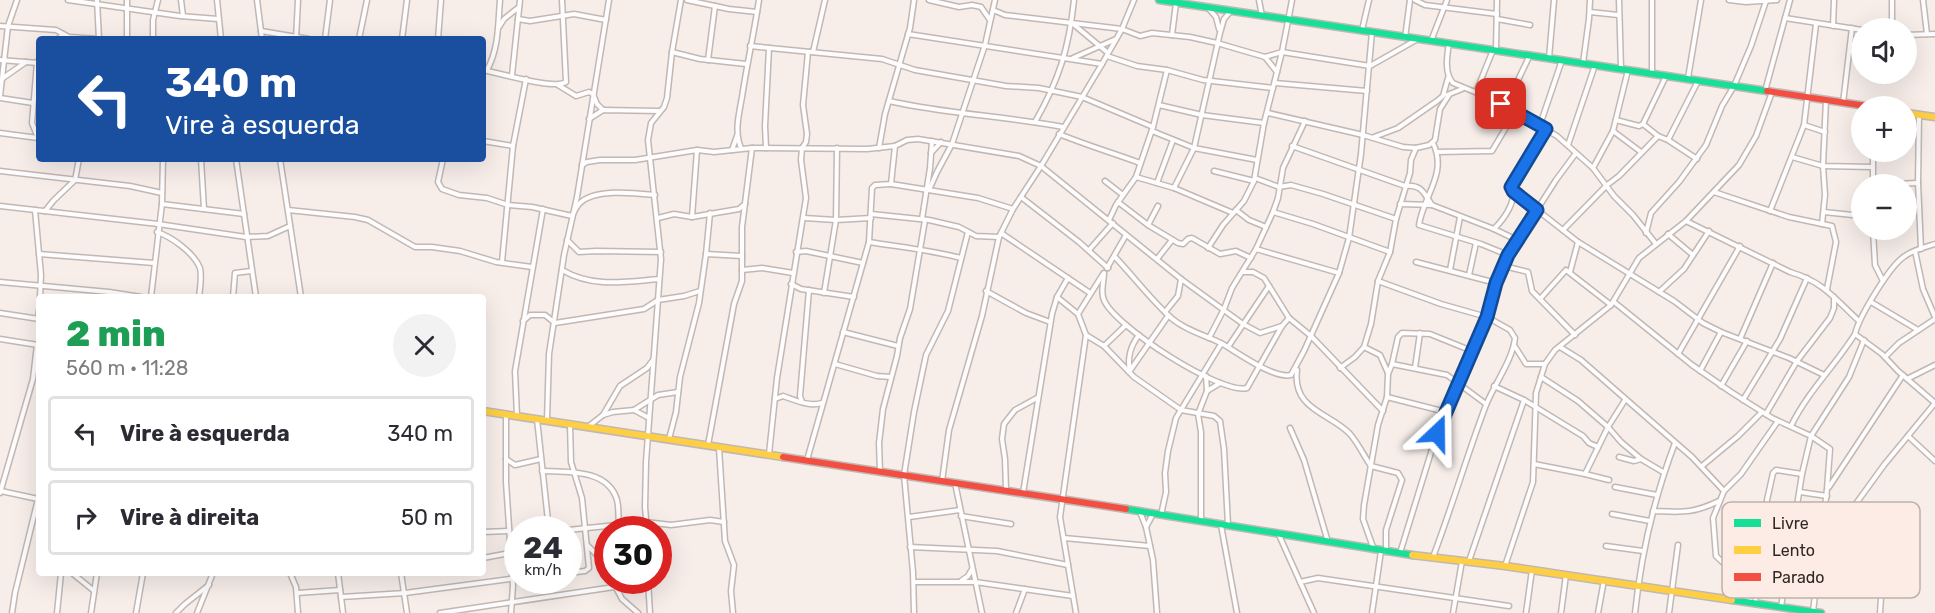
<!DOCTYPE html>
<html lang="pt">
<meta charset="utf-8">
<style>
:root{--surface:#fff;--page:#f2f2f3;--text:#2b2b33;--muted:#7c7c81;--line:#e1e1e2}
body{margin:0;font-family:Rubik,sans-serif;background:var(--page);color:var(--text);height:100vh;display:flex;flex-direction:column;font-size:22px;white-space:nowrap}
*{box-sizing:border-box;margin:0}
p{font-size:20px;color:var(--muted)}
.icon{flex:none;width:33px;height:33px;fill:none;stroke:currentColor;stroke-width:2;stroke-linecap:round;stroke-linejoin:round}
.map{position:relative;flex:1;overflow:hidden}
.panel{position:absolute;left:36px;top:294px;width:450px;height:282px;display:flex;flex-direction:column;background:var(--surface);border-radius:6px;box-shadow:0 6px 24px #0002}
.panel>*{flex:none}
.top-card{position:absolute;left:36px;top:36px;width:450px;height:126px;border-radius:6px;box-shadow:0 6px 24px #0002;background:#1a4fa0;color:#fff;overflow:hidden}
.controls{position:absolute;left:1851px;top:18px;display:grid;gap:12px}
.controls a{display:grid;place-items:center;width:66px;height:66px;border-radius:50%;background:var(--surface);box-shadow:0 6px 24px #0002;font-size:30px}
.speed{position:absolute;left:504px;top:516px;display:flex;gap:12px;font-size:30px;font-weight:700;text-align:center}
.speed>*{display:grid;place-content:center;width:78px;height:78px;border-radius:50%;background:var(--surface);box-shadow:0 6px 24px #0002;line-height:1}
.speed small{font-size:15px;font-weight:400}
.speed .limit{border:9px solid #d22;background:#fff;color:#111}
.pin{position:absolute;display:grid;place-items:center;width:51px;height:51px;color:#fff;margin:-26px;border-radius:12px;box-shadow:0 3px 9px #0006}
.me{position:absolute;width:66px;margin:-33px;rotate:23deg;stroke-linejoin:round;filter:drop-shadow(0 0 4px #0008)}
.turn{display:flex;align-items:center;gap:21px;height:126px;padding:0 30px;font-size:27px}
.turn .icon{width:78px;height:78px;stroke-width:2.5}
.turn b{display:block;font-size:42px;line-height:51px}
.round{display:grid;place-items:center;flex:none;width:63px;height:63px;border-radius:32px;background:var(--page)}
.summary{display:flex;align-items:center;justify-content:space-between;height:102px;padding:0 30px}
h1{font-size:36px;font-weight:800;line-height:45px;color:#1e9e55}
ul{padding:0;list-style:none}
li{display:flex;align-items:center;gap:18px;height:75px;margin:0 12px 9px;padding:0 18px;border:3px solid var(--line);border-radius:6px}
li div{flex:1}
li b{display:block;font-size:22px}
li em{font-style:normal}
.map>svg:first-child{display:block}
</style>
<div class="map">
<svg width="1935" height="613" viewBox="0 0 1935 613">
<rect width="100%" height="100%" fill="#f7eeea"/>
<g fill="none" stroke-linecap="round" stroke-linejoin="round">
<defs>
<g id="street">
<polyline points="68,0 180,16 218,19"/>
<polyline points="97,0 99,39"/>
<polyline points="181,0 183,16"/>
<polyline points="217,0 221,39"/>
<polyline points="257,0 262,39"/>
<polyline points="687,0 729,9 757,12"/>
<polyline points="929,0 959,7 972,5 981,7 990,20"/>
<polyline points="1259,0 1262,16"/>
<polyline points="1415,0 1425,5 1497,14"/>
<polyline points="1619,0 1621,68"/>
<polyline points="1729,0 1746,2 1777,0"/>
<polyline points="1892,0 1892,28"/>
<polyline points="1923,0 1927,34"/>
<polyline points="1209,9 1216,17 1219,29"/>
<polyline points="993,10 1005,15 1122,29 1140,36 1152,33 1190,37 1217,43 1265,57 1282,52 1370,66 1416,40"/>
<polyline points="1590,12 1618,15"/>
<polyline points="1785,18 1862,30"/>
<polyline points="518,19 530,21 574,14 606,20"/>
<polyline points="1497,19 1530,25"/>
<polyline points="1072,23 1108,53"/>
<polyline points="0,26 56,30 69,37 99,39"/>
<polyline points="1833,26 1834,0"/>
<polyline points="499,27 504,19 519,7"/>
<polyline points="1362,30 1369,0"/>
<polyline points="261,31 309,39"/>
<polyline points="908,34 1102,64"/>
<polyline points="1172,35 1176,3"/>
<polyline points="1906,35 1935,34"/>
<polyline points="1405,38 1410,0"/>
<polyline points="58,39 63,34"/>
<polyline points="127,39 127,0"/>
<polyline points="153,39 153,20 158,0"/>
<polyline points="296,39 298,0"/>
<polyline points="325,39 330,0"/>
<polyline points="359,39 367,0"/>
<polyline points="402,39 407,0"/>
<polyline points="438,39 441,0"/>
<polyline points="1431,41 1447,0"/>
<path d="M1449,43C1447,56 1444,73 1453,83L1497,101L1557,136L1593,168L1614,196L1633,215L1656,244"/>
<polyline points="750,46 882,59 915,70 1006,86 1039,88 1082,97 1153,127"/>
<polyline points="1496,50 1497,0"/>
<polyline points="672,52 700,59 746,64"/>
<polyline points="813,52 825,0"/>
<polyline points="1107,56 1137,66 1167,70"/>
<polyline points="1265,57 1277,72"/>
<polyline points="1073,58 1116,39"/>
<polyline points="1549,58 1554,0"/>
<polyline points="0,60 38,63"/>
<polyline points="708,60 715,6"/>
<polyline points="1583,63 1589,19 1590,0"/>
<path d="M483,70C500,73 554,90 566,82L562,0"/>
<path d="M487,70C499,48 498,24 500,0"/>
<polyline points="1652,73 1652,0"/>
<polyline points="512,75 520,0"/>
<polyline points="3,78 26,62"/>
<polyline points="1688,78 1701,0"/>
<polyline points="1275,83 1367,91"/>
<polyline points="558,85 576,96 589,92 593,94 597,104 603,110"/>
<polyline points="1765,91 1790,0"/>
<polyline points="1476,92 1493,50"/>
<polyline points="1447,95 1462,89"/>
<polyline points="0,96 8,26 17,0"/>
<polyline points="0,98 33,103"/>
<path d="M889,101C946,114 1005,116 1063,127"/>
<polyline points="1843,103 1852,28"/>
<polyline points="1159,105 1202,115 1264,123"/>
<polyline points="1505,107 1530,55"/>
<polyline points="1268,113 1363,135 1403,147 1416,148 1429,145 1435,140 1440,109 1449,95"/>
<polyline points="1919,115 1918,183 1921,249"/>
<polyline points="589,119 603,110 659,111"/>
<polyline points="1616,120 1639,126 1643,124 1666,76"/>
<path d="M1035,122C1059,80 1069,48 1074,0"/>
<polyline points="1643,124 1658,136"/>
<polyline points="1540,125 1562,60"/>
<polyline points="1804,125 1825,132"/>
<polyline points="1152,131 1194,148 1257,160"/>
<polyline points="1613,131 1641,152"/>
<polyline points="0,133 38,138"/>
<path d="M1059,134C1086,145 1113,153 1140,163"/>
<polyline points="1374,137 1398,128 1437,101 1443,96 1448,78"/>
<polyline points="38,138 32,123 37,62 39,60"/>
<polyline points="1668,140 1698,81"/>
<polyline points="483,141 513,146"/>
<path d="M1433,143C1448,174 1423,196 1419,225L1481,244L1508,255"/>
<polyline points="1568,145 1595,65"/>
<path d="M1292,146L1405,186C1422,184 1424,194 1432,205"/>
<path d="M741,148C734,132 739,114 742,97C747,64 754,33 759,0"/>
<polyline points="766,148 765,126 769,48"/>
<polyline points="879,148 885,114 910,28 914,0"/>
<polyline points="732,150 737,136"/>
<polyline points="1437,152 1492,151 1508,124 1510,110"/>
<polyline points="931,153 941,142"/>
<polyline points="1792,157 1823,166 1872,167"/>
<polyline points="201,159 204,209"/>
<polyline points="236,159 256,297"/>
<polyline points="280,159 301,297"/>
<path d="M443,159L438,182L442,189L459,195L487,198L508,205L532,207L572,216C574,212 576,207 579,204C594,188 635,193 655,195"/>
<polyline points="582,165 587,162 600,160 635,160 697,150 714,152 752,148 867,149 895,146 907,140 918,139 1019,156 1041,166 1181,279 1243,324 1260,333 1282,326"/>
<polyline points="1593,168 1613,131 1628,70"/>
<polyline points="0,171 130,186 162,193"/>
<polyline points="1214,171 1254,181"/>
<polyline points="1136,177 1174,188 1233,213"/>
<polyline points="1255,178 1279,187 1291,185 1323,194 1396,219"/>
<polyline points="1105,181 1123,195"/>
<polyline points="1157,183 1173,140"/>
<polyline points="891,184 978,198 1013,209"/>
<polyline points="1873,184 1873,152"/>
<polyline points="1894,184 1918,183"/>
<polyline points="1174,188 1194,148 1220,33 1224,19 1230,12"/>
<polyline points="929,190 937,172 952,144 985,45 995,0"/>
<polyline points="1513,191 1578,242 1674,301 1703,323 1721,332 1789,358 1824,375"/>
<polyline points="1714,192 1789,217 1832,226 1836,242 1827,289"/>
<polyline points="1021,197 1079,242 1108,268"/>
<polyline points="1118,202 1148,225 1178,243 1183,244 1188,239 1192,238 1220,254 1236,251 1251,258"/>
<polyline points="162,204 244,214"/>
<polyline points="1400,204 1432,205 1494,229 1517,240"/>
<polyline points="0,206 158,224 246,237 268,236 290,226"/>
<polyline points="35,210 41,275 40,297"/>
<polyline points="288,210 355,217 368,220 415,247 432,247 460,251 496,262 532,267"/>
<polyline points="1236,210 1249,220 1266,227"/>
<polyline points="45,211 54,200 75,180 79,159"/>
<polyline points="1770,211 1804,125 1816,24"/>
<polyline points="1273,212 1313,224 1390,252"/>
<polyline points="1824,212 1862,216"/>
<polyline points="871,214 929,220 959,227 976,236 999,237"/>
<polyline points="692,217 697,150"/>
<polyline points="658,218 674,214 692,217 739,209 745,204"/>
<polyline points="804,218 836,220 871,218"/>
<polyline points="922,219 930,168 932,141"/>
<polyline points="1109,220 1116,205 1136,177 1153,127 1167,70 1203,80 1273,88"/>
<path d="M1686,221L1790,272C1824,282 1834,298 1859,321"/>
<polyline points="1822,224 1825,195 1823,166 1826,100"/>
<polyline points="1148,225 1158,206"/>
<path d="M1494,229C1504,219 1518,200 1511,187L1547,129"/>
<polyline points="1563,230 1607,185 1619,176 1658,136 1668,140 1697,159"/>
<polyline points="1873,230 1875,265 1883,281"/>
<path d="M157,232C172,237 194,253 200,268C202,276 200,289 199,297"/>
<polyline points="1001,233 1090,293"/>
<polyline points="1646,233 1651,213 1679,182 1706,145 1722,106 1734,86 1751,46 1766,1"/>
<polyline points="1668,234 1693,255"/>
<polyline points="567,240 579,252 596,251 661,252"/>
<path d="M869,242C900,247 931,250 961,258"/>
<path d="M1935,244C1925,247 1913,250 1905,256C1890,265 1859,317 1855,334L1882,354L1898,371L1935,403"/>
<polyline points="1208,248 1223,225 1244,201 1254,181 1264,123 1282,52 1292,0"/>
<polyline points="1256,249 1339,273"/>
<polyline points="1089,250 1113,223"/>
<polyline points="1915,251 1923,289 1935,317"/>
<polyline points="796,252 806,251 863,263"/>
<polyline points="39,254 154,263"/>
<polyline points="706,254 710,213"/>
<path d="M1115,257C1133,276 1149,297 1168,315C1182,329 1204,335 1221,343C1237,352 1273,379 1291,375L1304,351L1339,273L1349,238L1361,154L1372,32"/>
<polyline points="1157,259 1172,240"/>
<polyline points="502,262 513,146 526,79"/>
<polyline points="1416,262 1496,283"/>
<polyline points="1504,266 1528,272 1532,291 1575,335"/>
<polyline points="1107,268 1126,235"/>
<path d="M562,270C593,288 624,282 659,279"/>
<polyline points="742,270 762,268 793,273"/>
<polyline points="1450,270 1460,217"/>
<polyline points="1243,272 1253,272 1264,278 1289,318 1311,336 1383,411"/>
<polyline points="1570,272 1578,242"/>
<path d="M1104,273C1104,282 1100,292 1104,300C1114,326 1221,395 1247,388L1282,326L1289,318"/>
<polyline points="1469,275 1476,243"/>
<path d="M1378,281L1441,304L1487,317L1510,330L1515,338C1513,359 1494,385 1486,405C1467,455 1452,507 1433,557"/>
<polyline points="0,282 109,292 141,297"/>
<polyline points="791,284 801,289 854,297"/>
<polyline points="986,291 1026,313 1050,322"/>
<polyline points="1659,292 1684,269 1709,231"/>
<polyline points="824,293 836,220 837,148"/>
<polyline points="151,297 162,204 163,159"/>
<polyline points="233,297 235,273 251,271"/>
<polyline points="1057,297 1078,314 1086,335 1104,346 1134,377 1181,410 1214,416 1220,421 1224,449 1228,525"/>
<polyline points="1540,299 1566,270 1611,305"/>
<polyline points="1614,302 1692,365 1731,392 1772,418 1811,436 1830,449 1827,489 1813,612"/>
<polyline points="1871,302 1918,330"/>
<polyline points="1165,312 1178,296 1181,279"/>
<polyline points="0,313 39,319"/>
<polyline points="1078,314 1103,274"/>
<polyline points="38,319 39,310"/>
<polyline points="523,321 530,315 545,315 555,323 644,309 658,300 684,296 700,291"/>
<polyline points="843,332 898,346"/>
<polyline points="1209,338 1224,309 1232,288 1256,249 1273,212 1278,198 1283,168 1305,121"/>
<polyline points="0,339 38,345"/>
<polyline points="1740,339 1773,263"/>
<polyline points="1514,345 1526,364 1544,364"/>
<polyline points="1104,346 1126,325"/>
<polyline points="1228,347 1269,286"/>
<polyline points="1364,347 1380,355 1388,373"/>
<polyline points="1560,347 1581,360 1692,457 1724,491 1713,518 1716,556 1733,572 1737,590 1755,604 1767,500 1773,473 1776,470 1802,474"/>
<polyline points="1678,354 1740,246"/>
<polyline points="1885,357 1899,343 1935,319"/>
<polyline points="835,364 877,376 891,377"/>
<polyline points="1392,364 1447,375 1486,404"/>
<polyline points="1340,368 1355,357 1364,347 1371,324 1378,281 1390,252 1396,219 1410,173 1411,160 1416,148"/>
<polyline points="1415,368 1420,333"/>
<path d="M1130,370C1127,358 1131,345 1139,335"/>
<path d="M1297,370C1292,410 1330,413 1350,434C1358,443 1364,456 1371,466L1398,473L1402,480L1386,530V552"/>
<polyline points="1700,371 1721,332"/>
<polyline points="1129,372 1168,316"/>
<polyline points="1541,377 1578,401 1608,427 1621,442 1641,459 1663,472"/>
<polyline points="1907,379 1935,365"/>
<polyline points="1494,386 1524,400 1583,436 1589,443 1598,447"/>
<polyline points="1721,386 1747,341"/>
<polyline points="1207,391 1220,383"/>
<polyline points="1387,397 1446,412"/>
<path d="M775,399L783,396C795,400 809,407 822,403"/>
<polyline points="1743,400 1780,339 1807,278"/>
<polyline points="802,402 800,396 809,290"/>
<polyline points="634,410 649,418"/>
<polyline points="1766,414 1797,361 1830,318 1834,308 1834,297"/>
<polyline points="506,415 506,482 513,586 511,613"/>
<polyline points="603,415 620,386 647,368 653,360"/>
<polyline points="517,416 515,371 543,209"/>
<polyline points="537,419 549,530"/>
<polyline points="547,420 549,354 564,255 577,197 609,0"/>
<polyline points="589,426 603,415 613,412 634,410 658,395 678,392"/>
<path d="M1791,426C1808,391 1835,366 1855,334"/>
<polyline points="1290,428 1304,460 1328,542"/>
<polyline points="1908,436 1935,461"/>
<polyline points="669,439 676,412 680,377 699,303 706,254 742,256"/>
<polyline points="708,445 734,304 742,281 742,227 752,148"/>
<polyline points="719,448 725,541 734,565 731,591 733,613"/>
<polyline points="769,454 777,378 806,198 801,160 802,148 806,142 807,134 803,105 808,52"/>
<polyline points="1619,457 1634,461 1641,459"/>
<polyline points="506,459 515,465 541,459"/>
<polyline points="807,460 869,242 872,188 875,185 891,184 895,146"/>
<polyline points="1534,464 1585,474 1608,427 1625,400"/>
<polyline points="1702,466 1738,436 1762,412"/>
<path d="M542,471C568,472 608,469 617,500C619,508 618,516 619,524"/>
<polyline points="880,472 879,443 883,409 897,356 900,338 910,309 925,220"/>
<polyline points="1585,474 1609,480"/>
<polyline points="942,481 949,430 982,316 999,237 1013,209 1041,166 1102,64 1122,29 1134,0"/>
<polyline points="955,483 982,613"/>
<polyline points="1615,487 1657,495"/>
<polyline points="1829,487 1903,375"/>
<polyline points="1006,490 1005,459 1002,439 1004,424 1015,410 1037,398"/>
<polyline points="1,491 38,499"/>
<polyline points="1724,491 1741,474 1778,421"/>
<polyline points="1800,492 1827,496"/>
<polyline points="0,493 33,379 37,345"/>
<polyline points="1023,493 1052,314 1057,297 1068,278"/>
<path d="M1653,511C1682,512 1692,514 1719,501"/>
<polyline points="1140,512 1146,527 1153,560 1157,613"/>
<polyline points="1612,514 1650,521"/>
<polyline points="1161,515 1166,492 1165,473 1168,451 1176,418 1221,344"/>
<polyline points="1825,515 1841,518 1847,516 1884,465 1935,403"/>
<polyline points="961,516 1011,524"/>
<polyline points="909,517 960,510"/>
<polyline points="1201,521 1201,432 1198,414 1207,391 1206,376"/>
<polyline points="1221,525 1237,613"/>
<polyline points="1146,527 1153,514"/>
<polyline points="568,530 646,522 671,525 710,520 724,522"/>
<polyline points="647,530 645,507 646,462 661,259 648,140 651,123 664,107 667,98 672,52 681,0"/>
<polyline points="483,532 509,531"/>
<polyline points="1279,535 1314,613"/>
<polyline points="1064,538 1150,546"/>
<polyline points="587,545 604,562 608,568"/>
<polyline points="1606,546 1643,551"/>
<polyline points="910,547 997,551 1068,565"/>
<polyline points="1374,550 1363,519 1364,505 1378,425 1387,397 1388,374 1392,364 1398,337 1402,333 1430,334 1472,351"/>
<polyline points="1400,553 1437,433 1487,317 1496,283 1508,255 1556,180 1576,153"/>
<polyline points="483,558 510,553"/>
<polyline points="1469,561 1524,400"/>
<polyline points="1505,566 1533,482 1536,393 1545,364 1555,350 1611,305 1639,258 1686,221 1739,165 1756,136 1772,92"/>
<polyline points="72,573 93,590"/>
<polyline points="290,573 296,587 298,613"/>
<polyline points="338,573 343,613"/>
<polyline points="401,573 407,613"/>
<polyline points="568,573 585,571 589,568 582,498 571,462 570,424"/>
<polyline points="612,580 622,599 638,613"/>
<polyline points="648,580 650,613"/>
<polyline points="961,581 968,576 972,569"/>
<polyline points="914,582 975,582 1073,596"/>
<polyline points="1300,582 1318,578 1509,606"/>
<polyline points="297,593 340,590"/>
<polyline points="341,597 405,593 518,578"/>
<polyline points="1781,607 1802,474 1811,436 1849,377 1864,340"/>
<polyline points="12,613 15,593 39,495"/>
<polyline points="57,613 61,573"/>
<polyline points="91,613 97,573"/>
<polyline points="136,613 143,573"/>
<polyline points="176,613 185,604 209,585"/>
<polyline points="197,613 213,573"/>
<polyline points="440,613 614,587"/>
<polyline points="914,613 913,572 904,475 914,412 926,355 948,311 968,232"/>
<polyline points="1016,613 1025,589"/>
<polyline points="1076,613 1060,517 1086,335"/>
<polyline points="1372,613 1381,551"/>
<polyline points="1453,613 1462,561"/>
<polyline points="1526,613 1532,570"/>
<polyline points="1561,613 1566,575"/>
<polyline points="1598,613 1604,580"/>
<path d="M1635,613C1641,555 1654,498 1675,443"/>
<polyline points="1669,613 1678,545"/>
<polyline points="1880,613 1882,581 1912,531 1916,513"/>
</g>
<g id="fast">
<polyline points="1159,0 1767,91"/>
<polyline points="1126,509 1412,555"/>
<polyline points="1732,600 1821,613"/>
</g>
<g id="slow">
<polyline points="1906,113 1935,117"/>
<polyline points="483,411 783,457"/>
<polyline points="1412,555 1505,566 1732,600"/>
</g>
<g id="jam">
<polyline points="1767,91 1866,106"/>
<polyline points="783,457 1126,509"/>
</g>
</defs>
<use href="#street" stroke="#c1b8b4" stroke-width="7"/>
<use href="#fast" stroke="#c1b8b4" stroke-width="9"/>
<use href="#slow" stroke="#c1b8b4" stroke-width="9"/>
<use href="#jam" stroke="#c1b8b4" stroke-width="9"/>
<use href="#street" stroke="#fefcfc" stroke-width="4"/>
<use href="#fast" stroke="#16e098" stroke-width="6"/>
<use href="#slow" stroke="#ffcf43" stroke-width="6"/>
<use href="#jam" stroke="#f24e42" stroke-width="6"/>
</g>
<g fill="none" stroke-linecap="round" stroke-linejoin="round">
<defs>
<polyline id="route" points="1437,433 1487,317 1496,283 1508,255 1537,210 1513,191 1511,187 1546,129 1501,104"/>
</defs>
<use href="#route" stroke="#114b97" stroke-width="15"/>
<use href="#route" stroke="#1a73e8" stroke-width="10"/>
</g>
<rect x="1722" y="502" width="198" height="96" rx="9" fill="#fcece5" stroke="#bfb1aa" stroke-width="1.5"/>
<rect x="1734" y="519" width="27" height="8" fill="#16e098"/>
<rect x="1734" y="546" width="27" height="8" fill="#ffcf43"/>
<rect x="1734" y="573" width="27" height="8" fill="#f24e42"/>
<g font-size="16" fill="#302622">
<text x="1772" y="529">Livre</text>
<text x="1772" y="556">Lento</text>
<text x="1772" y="583">Parado</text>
</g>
</svg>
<div class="controls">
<a><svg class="icon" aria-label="sound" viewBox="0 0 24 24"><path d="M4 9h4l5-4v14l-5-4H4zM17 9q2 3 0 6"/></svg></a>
<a>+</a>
<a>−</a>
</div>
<div class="speed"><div>24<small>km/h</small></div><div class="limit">30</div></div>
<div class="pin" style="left:1501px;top:104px;background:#d93025"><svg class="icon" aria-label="arrive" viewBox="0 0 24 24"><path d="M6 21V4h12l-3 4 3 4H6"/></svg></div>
<svg class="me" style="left:1437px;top:433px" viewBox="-20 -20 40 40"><path d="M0-17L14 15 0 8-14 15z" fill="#1a73e8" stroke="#fff" stroke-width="4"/></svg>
<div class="top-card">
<div class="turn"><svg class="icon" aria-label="left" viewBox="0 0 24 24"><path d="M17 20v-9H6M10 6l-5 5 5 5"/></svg><div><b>340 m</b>Vire à esquerda</div></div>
</div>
<section class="panel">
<div class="summary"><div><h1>2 min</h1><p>560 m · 11:28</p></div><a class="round"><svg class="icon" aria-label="close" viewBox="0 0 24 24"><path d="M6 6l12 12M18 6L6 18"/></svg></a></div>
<ul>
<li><svg class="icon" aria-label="left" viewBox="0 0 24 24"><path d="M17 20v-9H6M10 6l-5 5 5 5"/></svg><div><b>Vire à esquerda</b></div><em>340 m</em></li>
<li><svg class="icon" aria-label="right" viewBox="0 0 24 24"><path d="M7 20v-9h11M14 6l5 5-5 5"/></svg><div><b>Vire à direita</b></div><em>50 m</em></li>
</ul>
</section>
</div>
